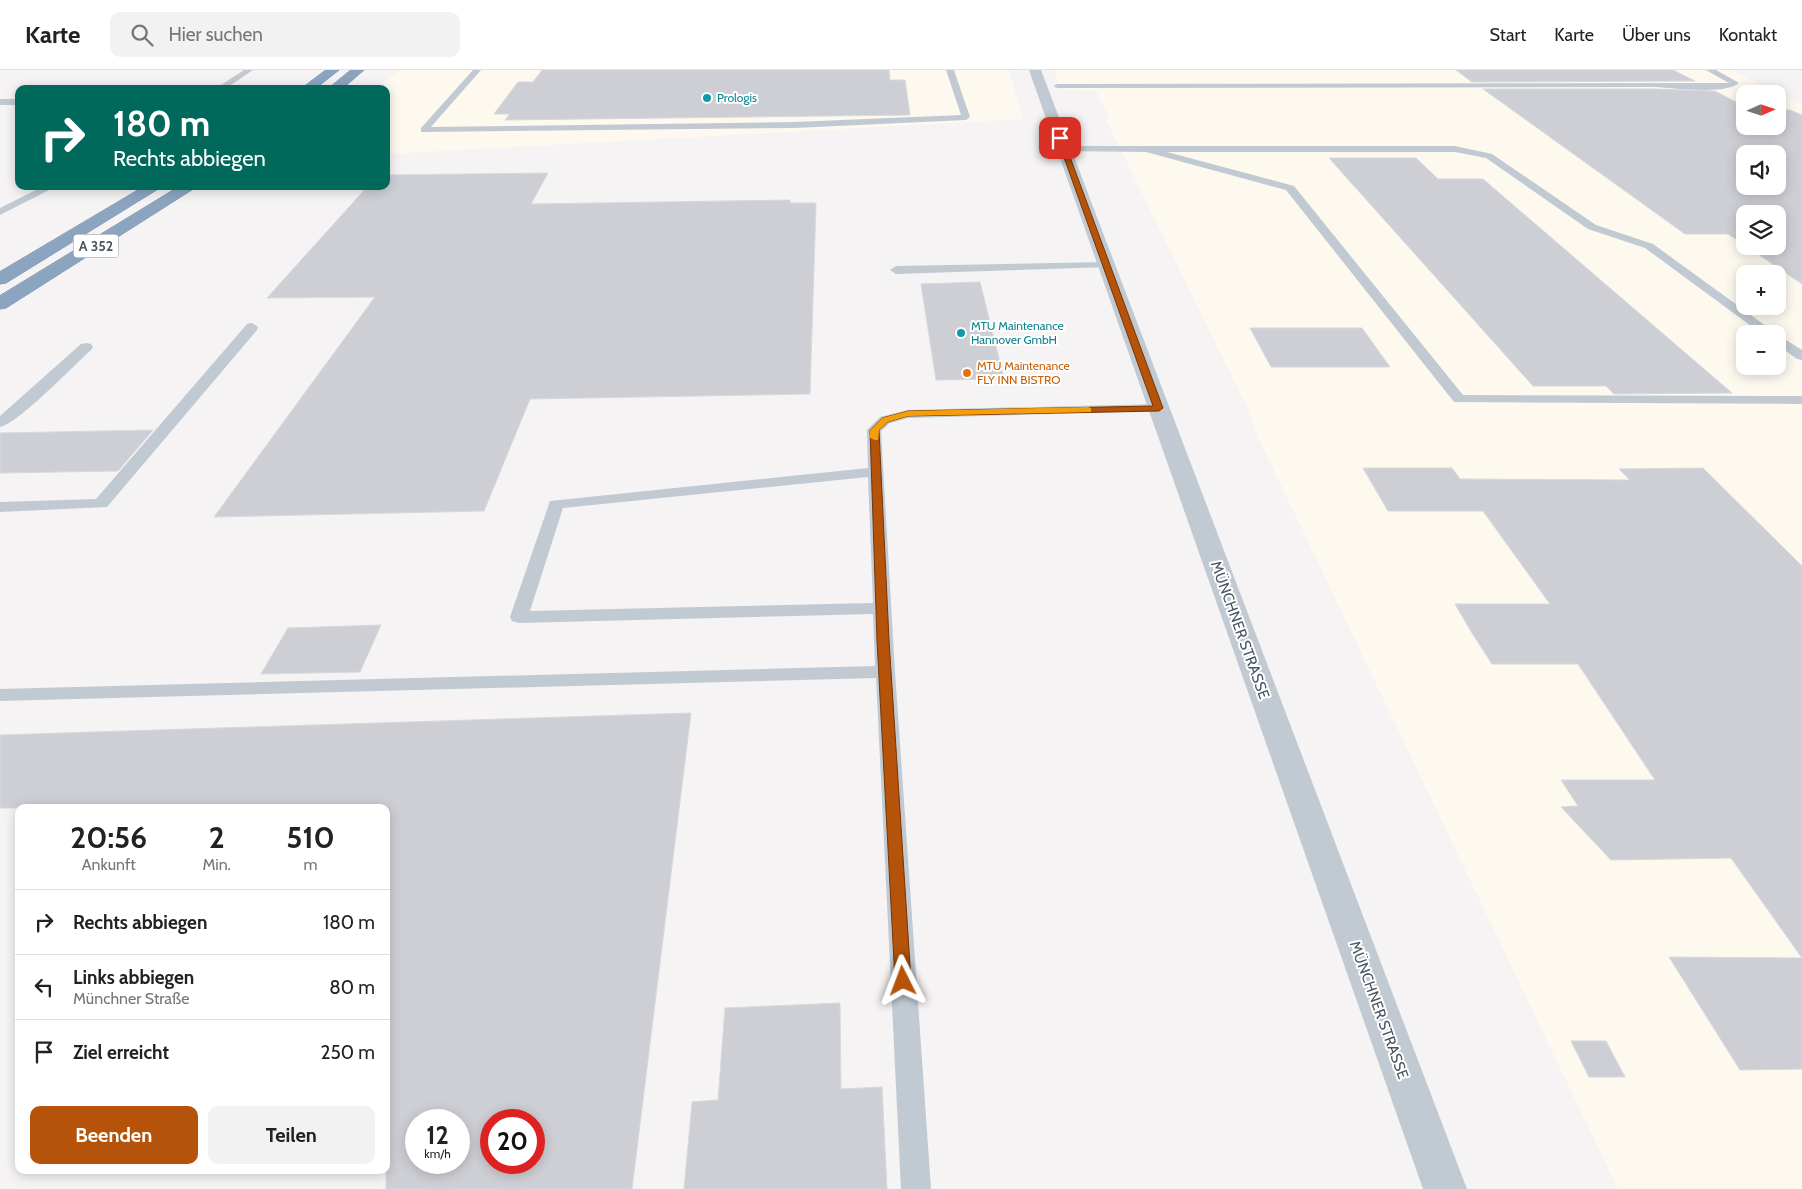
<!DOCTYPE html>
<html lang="de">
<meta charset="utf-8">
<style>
:root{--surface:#fff;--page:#f2f2f2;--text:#222;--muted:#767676;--line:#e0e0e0;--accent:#b45309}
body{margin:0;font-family:Cabin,sans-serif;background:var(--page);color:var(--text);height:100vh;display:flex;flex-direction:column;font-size:19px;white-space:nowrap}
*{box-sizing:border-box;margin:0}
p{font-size:16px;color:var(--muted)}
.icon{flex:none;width:28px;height:28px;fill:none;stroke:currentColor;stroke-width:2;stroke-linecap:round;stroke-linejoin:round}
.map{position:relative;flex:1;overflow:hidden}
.side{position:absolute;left:15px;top:734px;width:375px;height:370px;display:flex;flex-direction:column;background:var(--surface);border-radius:10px;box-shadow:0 2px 12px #0003}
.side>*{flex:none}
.hud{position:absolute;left:15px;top:15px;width:375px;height:105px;border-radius:10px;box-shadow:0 2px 12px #0003;background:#00695c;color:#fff;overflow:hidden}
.needle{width:32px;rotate:87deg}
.controls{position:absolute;left:1736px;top:15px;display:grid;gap:10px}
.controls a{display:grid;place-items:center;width:50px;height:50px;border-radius:10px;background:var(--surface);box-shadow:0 2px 12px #0003;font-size:25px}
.speed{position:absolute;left:405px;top:1039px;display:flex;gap:10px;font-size:25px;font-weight:700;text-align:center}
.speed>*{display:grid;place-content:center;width:65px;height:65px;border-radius:50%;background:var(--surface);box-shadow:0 2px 12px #0003;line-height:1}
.speed small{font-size:12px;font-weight:400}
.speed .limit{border:8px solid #d22;background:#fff;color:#111}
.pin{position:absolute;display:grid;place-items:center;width:42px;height:42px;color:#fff;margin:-21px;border-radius:10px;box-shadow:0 2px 8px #0006}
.me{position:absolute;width:55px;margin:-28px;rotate:357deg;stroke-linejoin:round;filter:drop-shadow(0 0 4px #0008)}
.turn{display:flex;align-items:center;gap:18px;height:105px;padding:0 15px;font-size:22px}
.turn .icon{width:65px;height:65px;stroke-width:2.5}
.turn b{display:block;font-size:35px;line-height:42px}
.eta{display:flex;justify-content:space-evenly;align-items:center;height:85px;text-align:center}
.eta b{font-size:30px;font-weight:700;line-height:35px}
.primary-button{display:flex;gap:10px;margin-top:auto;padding:10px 15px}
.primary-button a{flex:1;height:58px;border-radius:10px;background:var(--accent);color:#fff;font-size:20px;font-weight:700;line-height:58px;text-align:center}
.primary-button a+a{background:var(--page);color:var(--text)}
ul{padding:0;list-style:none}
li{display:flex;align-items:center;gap:15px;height:65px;padding:0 15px;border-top:1px solid var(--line)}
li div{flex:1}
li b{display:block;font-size:19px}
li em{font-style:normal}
header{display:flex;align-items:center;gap:30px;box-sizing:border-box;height:70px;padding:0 25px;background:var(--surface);border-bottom:1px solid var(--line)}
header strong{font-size:24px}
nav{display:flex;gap:28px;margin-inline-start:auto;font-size:18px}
.search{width:350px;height:45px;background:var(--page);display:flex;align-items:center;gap:12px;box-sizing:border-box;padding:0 18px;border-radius:10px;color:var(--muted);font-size:19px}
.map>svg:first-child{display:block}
</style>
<header>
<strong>Karte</strong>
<div class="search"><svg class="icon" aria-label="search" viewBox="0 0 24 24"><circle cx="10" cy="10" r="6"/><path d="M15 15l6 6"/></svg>Hier suchen</div>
<nav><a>Start</a><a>Karte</a><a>Über uns</a><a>Kontakt</a></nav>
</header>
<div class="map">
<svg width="1802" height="1119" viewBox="0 0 1802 1119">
<rect width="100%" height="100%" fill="#f5f3f3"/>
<g fill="#fdf9ef" fill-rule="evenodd">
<polygon points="400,0 1009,0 1023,49 386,84 386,19 377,19"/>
<path d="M1054,0H1732L1802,34V1119H1618L1258,367L1248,339L1106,50L1110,49L1096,21L1062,20ZM1745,24H1778V56H1745ZM1745,84H1778V116H1745ZM1745,144H1778V176H1745ZM1745,204H1778V236H1745ZM1745,264H1778V296H1745Z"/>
</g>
<g fill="#cdcfd5" stroke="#d7d9de" fill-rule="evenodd">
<polygon points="542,0 889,0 890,10 905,10 910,45 505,50 510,44 494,44 518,12 533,12"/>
<polygon points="1456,0 1673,0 1695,11 1472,12"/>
<path d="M1483,19H1655L1715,21L1745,37V56H1778V40H1790L1802,45V214L1746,176H1778V144H1745V175L1728,164H1685ZM1745,84H1778V116H1745Z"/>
<polygon points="1329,88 1416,88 1438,109 1483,109 1732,323 1614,324 1606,316 1533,316"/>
<polygon points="548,103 531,134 790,130 790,133 816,133 810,324 530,329 484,441 214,447 375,227 267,228 368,116 386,116 386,105"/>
<polygon points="980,212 1004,309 936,310 921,214"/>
<polygon points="1250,258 1362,258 1390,297 1271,297"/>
<polygon points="153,360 118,401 0,403 0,363"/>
<polygon points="1363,398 1452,398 1460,409 1630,410 1619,399 1703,398 1802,496 1802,888 1731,788 1611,790 1561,737 1578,736 1561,710 1655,710 1578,594 1492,594 1472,563 1455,534 1550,534 1483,441 1388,441"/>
<polygon points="381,555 360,602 261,604 288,558"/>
<path d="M691,643L632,1119H386V738H0V665ZM416,1050H459V1092H416ZM491,1050H534V1092H491Z"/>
<polygon points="1669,887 1802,888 1802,999 1740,1000"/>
<polygon points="840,933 841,1019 882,1017 887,1119 684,1119 692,1032 718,1030 725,938"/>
<polygon points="1571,971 1606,971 1625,1007 1589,1007"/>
</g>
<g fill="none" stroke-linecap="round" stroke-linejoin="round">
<defs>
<g id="motorway">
<polygon points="326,0 339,0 315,19 301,19"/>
<polygon points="351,0 364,0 342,19 328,19"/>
<polygon points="145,116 163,116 6,213 0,214 0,202"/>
<polygon points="180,116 198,116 6,238 0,239 0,226"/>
</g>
</defs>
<use href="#motorway" stroke="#7690ad" stroke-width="1"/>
<g fill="#c1cad2" fill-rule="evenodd">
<polygon points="244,0 253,0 225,19 215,19"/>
<polygon points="473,0 481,0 431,57 794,52 961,45 946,0 954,0 970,47 966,50 794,58 421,62 421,58"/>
<path d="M1706,0H1716L1739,13C1726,25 1674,18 1655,17L1057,18L1053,16L1057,14L1729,13Z"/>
<rect x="0" y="29" width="19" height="6"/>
<polygon points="1064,76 1455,76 1492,84 1596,155 1653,174 1777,264 1762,264 1645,178 1588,159 1486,88 1455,82 1167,82 1294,116 1463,325 1802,326 1802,334 1454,332 1286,120 1146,82 1061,81 1061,77"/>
<polygon points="44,116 57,116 0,145 0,138"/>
<polygon points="1106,192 1110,193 1112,195 1110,197 896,204 890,200 896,196"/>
<polygon points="252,253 258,257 257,260 107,437 0,442 0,432 96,429 247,254"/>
<polygon points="1778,265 1802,280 1802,290 1797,289 1778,275"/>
<path d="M86,273L91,274L93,277L91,280C73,296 19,353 0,357V346L81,274Z"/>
<path d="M1159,334L1164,335L1166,338L1164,341L908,348L890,353L881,361L895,602L931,1119H901L876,608L0,631V619L875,596L873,544L519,553L512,551L510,547L550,431L868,398L867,360L880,347L908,340ZM868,407L873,533L530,541L563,438Z"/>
</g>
<polygon fill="#c1cad2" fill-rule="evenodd" points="1029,0 1041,0 1467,1119 1423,1119"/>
<use href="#motorway" fill="#8ba5c1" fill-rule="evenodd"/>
</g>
<polygon fill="#b45309" stroke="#753606" points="1060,66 1063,68 1163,338 1159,341 908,346 888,352 879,360 889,570 911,911 909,915 903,917 898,915 895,911 877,570 870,360 882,348 908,341 1153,336 1057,68"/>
<polygon fill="#f59e0b" points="1088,337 1091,338 1091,342 908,346 888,352 879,360 878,370 875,370 870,368 870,360 882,348 908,341"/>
<g fill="#0f9aa8" stroke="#fff" stroke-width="2">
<circle cx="707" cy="28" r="5"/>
<circle cx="961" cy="263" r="5"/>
</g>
<circle fill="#e8710a" stroke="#fff" stroke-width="2" cx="967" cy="303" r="5"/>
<g text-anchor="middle" stroke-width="4" stroke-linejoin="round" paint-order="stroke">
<g font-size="12" fill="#0d838f" stroke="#fff" text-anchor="start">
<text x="717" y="32">Prologis</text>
<text x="971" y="260">MTU Maintenance<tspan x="971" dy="14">Hannover GmbH</tspan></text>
</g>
<g font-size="12" fill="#c56008" stroke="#fff" text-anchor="start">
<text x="977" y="300">MTU Maintenance<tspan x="977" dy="14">FLY INN BISTRO</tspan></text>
</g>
<rect fill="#fff" stroke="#808990" stroke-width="1" x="73.5" y="164.5" width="45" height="23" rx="4"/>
<g font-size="14" font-weight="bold" fill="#4a5661">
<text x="96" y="181">A 352</text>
</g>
<g font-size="15" fill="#4a5661" stroke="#fff">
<text transform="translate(1240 560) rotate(70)" y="5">MÜNCHNER STRASSE</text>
<text transform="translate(1379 940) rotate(70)" y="5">MÜNCHNER STRASSE</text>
</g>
</g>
</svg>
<div class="controls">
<a><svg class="needle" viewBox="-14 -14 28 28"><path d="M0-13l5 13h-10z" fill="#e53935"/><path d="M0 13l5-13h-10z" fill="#767676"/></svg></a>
<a><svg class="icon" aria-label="sound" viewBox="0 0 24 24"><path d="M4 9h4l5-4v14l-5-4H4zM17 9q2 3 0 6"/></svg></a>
<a><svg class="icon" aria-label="layers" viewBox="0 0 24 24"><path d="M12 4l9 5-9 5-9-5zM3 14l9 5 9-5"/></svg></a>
<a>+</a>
<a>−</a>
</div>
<div class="speed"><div>12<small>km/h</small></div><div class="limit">20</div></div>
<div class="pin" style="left:1060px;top:68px;background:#d93025"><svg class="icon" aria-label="arrive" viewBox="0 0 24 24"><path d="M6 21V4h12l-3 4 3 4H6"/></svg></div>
<svg class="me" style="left:903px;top:911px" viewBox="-20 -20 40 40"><path d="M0-17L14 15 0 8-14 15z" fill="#b45309" stroke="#fff" stroke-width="4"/></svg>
<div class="hud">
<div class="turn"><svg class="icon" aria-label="right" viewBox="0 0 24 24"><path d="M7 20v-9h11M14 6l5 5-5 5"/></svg><div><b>180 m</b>Rechts abbiegen</div></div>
</div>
<section class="side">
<div class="eta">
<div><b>20:56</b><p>Ankunft</p></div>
<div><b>2</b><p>Min.</p></div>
<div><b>510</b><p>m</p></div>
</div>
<ul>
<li><svg class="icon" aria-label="right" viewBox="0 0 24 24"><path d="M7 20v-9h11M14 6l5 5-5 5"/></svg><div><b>Rechts abbiegen</b></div><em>180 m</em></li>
<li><svg class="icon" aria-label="left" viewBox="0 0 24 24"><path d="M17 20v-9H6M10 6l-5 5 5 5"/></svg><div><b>Links abbiegen</b><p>Münchner Straße</p></div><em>80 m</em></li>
<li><svg class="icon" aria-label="arrive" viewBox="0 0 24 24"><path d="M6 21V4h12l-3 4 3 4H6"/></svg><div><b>Ziel erreicht</b></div><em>250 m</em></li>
</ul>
<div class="primary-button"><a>Beenden</a><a>Teilen</a></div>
</section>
</div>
